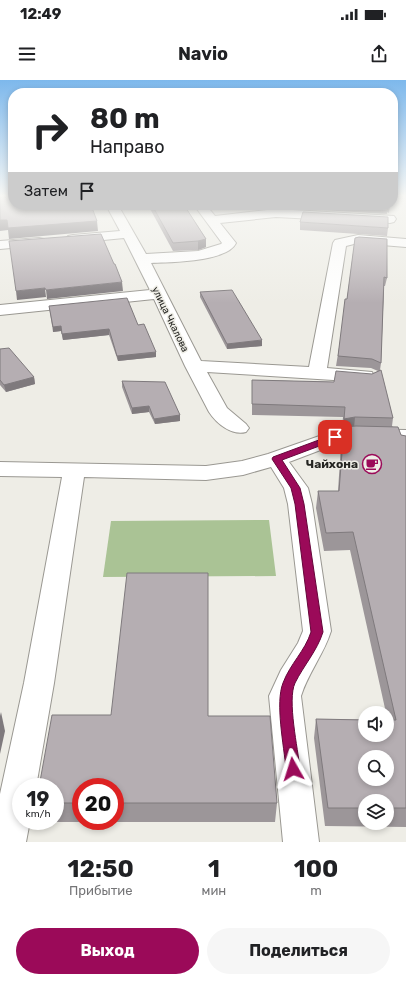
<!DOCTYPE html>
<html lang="ru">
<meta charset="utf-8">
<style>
:root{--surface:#fff;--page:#f6f6f6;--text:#202124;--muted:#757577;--accent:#9b0a59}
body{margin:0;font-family:Rubik,sans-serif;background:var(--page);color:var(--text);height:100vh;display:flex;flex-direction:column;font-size:15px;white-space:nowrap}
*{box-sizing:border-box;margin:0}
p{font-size:13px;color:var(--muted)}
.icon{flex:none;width:22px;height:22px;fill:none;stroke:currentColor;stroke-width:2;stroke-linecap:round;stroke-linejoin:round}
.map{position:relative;height:762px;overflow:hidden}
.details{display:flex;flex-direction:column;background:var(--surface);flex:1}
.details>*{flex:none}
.guide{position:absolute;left:8px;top:8px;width:390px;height:122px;border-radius:16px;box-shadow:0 2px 6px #0003;background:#fff;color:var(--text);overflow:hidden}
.tools{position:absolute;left:358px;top:626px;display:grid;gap:8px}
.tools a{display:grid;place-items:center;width:36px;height:36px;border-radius:50%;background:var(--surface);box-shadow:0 2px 6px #0003;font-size:20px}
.speed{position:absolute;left:12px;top:698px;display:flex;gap:8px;font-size:20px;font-weight:700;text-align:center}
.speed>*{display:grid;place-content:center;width:52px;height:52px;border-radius:50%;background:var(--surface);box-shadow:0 2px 6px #0003;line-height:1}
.speed small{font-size:10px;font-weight:400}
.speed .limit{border:6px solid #d22;background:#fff;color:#111}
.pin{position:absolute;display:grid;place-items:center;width:34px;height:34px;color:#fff;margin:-17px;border-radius:8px;box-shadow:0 2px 6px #0006}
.me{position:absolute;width:44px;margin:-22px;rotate:354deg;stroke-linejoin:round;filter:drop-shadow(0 0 3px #0008)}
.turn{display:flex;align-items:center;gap:14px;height:84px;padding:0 16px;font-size:18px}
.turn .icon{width:52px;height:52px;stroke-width:2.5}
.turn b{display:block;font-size:28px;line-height:34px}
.then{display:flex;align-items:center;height:38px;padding:0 16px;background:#0003;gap:8px;font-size:15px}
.eta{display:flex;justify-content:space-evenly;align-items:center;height:68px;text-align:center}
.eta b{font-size:24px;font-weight:700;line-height:28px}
.primary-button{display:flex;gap:8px;margin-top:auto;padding:8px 16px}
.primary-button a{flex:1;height:46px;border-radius:24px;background:var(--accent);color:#fff;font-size:16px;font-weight:700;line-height:46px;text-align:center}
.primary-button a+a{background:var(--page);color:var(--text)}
.status{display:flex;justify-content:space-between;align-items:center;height:28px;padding:0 20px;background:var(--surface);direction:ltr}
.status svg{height:11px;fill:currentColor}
header{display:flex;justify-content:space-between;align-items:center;height:52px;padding:0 16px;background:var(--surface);font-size:18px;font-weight:700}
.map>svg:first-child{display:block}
</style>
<div class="status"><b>12:49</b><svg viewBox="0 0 49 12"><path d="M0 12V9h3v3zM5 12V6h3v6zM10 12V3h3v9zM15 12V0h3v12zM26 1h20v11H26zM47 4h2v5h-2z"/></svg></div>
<header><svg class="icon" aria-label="menu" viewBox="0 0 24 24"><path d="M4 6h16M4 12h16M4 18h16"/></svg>Navio<svg class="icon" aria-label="share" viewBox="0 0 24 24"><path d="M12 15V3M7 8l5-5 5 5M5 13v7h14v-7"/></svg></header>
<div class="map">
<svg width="406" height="762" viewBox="0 0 406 762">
<rect width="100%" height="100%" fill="#eeede6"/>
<polygon fill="#aac395" points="269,440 276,496 103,497 111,441"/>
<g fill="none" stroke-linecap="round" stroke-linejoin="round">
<defs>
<g id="minor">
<path d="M106,125H118L146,174L198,171L221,164L222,163L194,125H206L215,136L276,129L394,136L396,139L394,142L390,143L276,137L220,143L236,163C227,182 171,182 151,183L201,281L309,287L333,163L335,160L358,155L406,159V167L358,163L346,166L327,288L372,292L374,296L372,300L365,302L207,292L227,328L246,344L249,348L246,352C232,356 217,344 209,332L185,286L154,219L0,235V225L150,210L124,158L73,163L68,162L66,159L68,156L73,155L120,151Z"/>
<polygon points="39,158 44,159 46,162 44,165 0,169 0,161"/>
<path d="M354,349L406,350V362L354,361L339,363L289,382L308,408L312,424L331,551C324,574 308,593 301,616L319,762H283L269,616L281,590L298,563L303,551L288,424L284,408L271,387L243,395L206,400L84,397L54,603L36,707H21V741H30L26,762H0V714L24,603L62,397L0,396V382L206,386L242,381L268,374L328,353Z"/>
</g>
</defs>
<use href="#minor" stroke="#9a9892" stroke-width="2"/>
<use href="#minor" fill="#fff" fill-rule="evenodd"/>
</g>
<g fill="#9c9699" fill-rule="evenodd">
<polygon points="148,125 184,125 206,159 206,167 198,170 173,171"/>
<polygon points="306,125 390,125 389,133 387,132 387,134 305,129"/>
<polygon points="300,142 388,148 387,156 300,150"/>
<path d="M355,158L387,198L385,206H384L381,283L380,290L393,338L392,346L401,355L406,356V747L325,746L314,658L316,639L387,640V633H386L350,470L324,471L316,428L318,411H338L341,364L343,349H342L343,337L252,335V300L334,302L372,294L378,291L371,288L336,286L347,219ZM365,721H387V743H365Z"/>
<polygon points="200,212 262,266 227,269 200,217"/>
<polygon points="49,226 138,245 156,277 118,281 109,255 63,260 61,251 53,252"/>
<polygon points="0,269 34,297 35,304 6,312 0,305"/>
<polygon points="122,301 180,335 180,341 155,344 149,332 132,334 122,307"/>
<path d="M208,636L277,723L275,742H40V741H55V707ZM81,707H115V741H81Z"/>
</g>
<g fill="#7f7a7d">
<polygon points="0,140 7,140 97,141 98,151 9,159 8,150 0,151"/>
<polygon points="206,159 206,167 198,170 198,161"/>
<polygon points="122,202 123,211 47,219 46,210"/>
<polygon points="45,208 46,217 17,220 16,211"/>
<polygon points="61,246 61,251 53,252 53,247"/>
<polygon points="109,249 109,255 63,260 62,254"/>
<polygon points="262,260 262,266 227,269 227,264"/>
<polygon points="156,272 156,277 118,281 117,276"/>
<polygon points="34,297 35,304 6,312 4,305"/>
<polygon points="149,326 149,332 132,334 132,328"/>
<polygon points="180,335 180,341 155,344 154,339"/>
<polygon points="355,337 354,348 342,349 344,339"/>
<polygon points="1,632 5,651 0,674 0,636"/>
</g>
<g fill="#b5aeb2" stroke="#7f7a7d" fill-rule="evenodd">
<polygon points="0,117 13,117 13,125 91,125 97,141 8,148 7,140 0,140"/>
<polygon points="152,125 184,125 206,159 198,161 173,163"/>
<polygon points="360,125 388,125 388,127"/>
<polygon points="303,132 388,137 388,148 300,142"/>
<polygon points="101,154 114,184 115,184 122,202 46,210 45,208 16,211 9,161"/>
<polygon points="359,157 387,159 387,198 384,197 381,283 372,279 338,276 345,219 347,219 355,158"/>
<polygon points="232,210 262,260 227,264 200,212"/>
<polygon points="127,218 138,245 144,244 156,272 117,276 109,249 62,254 61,246 53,247 49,226"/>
<polygon points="9,268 34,297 4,305 0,300 0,269"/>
<polygon points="381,290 393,338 355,337 344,339 345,327 252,324 252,300 334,302 336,291 372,294"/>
<polygon points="122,301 165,302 180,335 154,339 149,326 132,328"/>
<path d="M356,346L398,347L401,355L406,356V728H387V721H365V728H328L316,639L365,640V655H387V640H396L353,452L326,453L318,411H339L344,347ZM365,677H387V699H365Z"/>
<polygon points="127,493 208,493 208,636 270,636 277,723 115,723 115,707 81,707 81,723 55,723 55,707 39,707 52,635 111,635"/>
</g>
<linearGradient id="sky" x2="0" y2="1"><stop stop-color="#7db8ec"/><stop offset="0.52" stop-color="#f7f7f4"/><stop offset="1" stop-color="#f7f7f4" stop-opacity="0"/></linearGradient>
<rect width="406" height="223" fill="url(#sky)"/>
<path fill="#9b0a59" stroke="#65063a" d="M335,354L338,355L339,357L338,359L282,380L300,408L304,424L323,552C317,571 304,585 295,603C287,620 298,669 300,689L298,693L293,695L288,693L286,689C284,666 275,623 283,603C290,584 305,571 311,552L295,424L291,408L272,379L273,377Z"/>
<defs>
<symbol id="cafe-ring" viewBox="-11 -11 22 22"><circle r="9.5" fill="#eeede6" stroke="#9b0a59" stroke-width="1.5"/><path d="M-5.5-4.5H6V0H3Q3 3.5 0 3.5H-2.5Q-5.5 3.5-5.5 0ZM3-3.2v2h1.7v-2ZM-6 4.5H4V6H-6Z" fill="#9b0a59"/></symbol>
</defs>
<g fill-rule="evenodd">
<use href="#cafe-ring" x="361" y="373" width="22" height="22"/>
</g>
<g text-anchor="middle" stroke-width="3" stroke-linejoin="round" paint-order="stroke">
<g font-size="10" fill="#242421" stroke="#eeede6">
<text transform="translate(171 239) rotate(64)" y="4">улица Чкалова</text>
</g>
<g font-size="12" font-weight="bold" fill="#242421" stroke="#eeede6" text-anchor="end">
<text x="358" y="388">Чайхона</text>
</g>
</g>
</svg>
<div class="tools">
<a><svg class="icon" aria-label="sound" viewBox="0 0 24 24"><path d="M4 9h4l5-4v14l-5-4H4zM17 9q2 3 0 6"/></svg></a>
<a><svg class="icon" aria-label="search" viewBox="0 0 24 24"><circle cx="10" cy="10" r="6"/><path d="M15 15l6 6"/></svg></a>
<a><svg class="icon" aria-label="layers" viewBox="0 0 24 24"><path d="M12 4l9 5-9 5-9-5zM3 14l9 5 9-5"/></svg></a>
</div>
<div class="speed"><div>19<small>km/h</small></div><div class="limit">20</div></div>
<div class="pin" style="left:335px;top:357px;background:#d93025"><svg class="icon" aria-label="arrive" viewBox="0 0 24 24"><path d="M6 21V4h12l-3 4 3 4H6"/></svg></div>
<svg class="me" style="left:293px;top:689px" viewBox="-20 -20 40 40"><path d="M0-17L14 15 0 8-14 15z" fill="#9b0a59" stroke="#fff" stroke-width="4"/></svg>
<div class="guide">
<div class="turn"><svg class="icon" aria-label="right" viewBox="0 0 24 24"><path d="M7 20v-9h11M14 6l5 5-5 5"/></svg><div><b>80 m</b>Направо</div></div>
<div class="then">Затем<svg class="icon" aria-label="arrive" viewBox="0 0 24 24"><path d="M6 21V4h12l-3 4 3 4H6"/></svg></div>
</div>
</div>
<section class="details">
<div class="eta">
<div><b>12:50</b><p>Прибытие</p></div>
<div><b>1</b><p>мин</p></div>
<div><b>100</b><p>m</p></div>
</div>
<div class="primary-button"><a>Выход</a><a>Поделиться</a></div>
</section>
